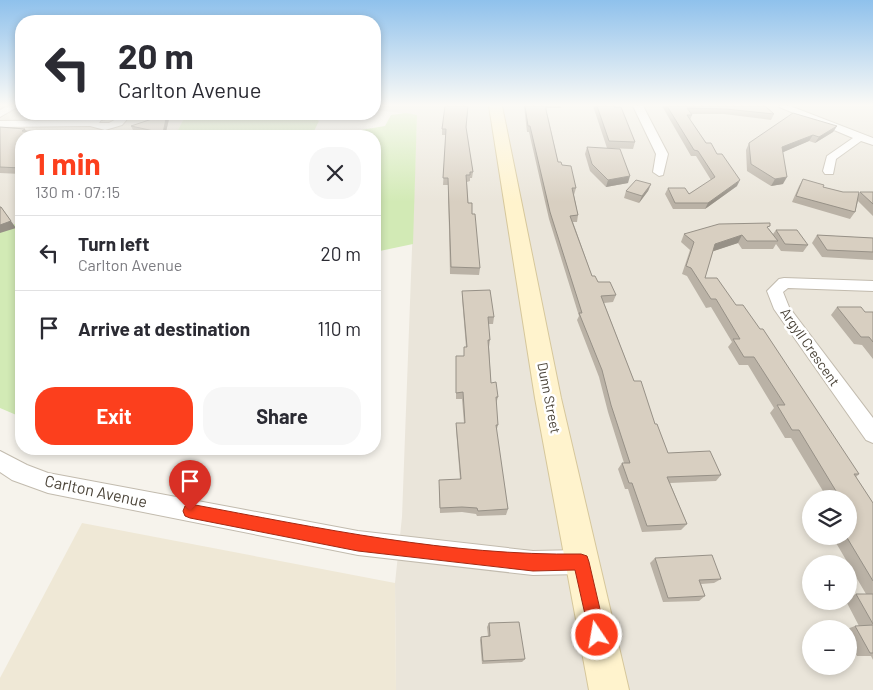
<!DOCTYPE html>
<meta charset="utf-8">
<style>
:root{--surface:#fff;--page:#f7f7f7;--text:#2b2b33;--muted:#7c7c81;--line:#e1e1e2;--accent:#fc3f1d}
body{margin:0;font-family:Barlow,sans-serif;background:var(--page);color:var(--text);height:100vh;display:flex;flex-direction:column;font-size:19px;white-space:nowrap}
*{box-sizing:border-box;margin:0}
p{font-size:16px;color:var(--muted)}
.icon{flex:none;width:28px;height:28px;fill:none;stroke:currentColor;stroke-width:2;stroke-linecap:round;stroke-linejoin:round}
.map{position:relative;flex:1;overflow:hidden}
.sheet{position:absolute;left:15px;top:130px;width:366px;height:325px;display:flex;flex-direction:column;background:var(--surface);border-radius:20px;box-shadow:0 2px 8px #0003}
.sheet>*{flex:none}
.banner{position:absolute;left:15px;top:15px;width:366px;height:105px;border-radius:20px;box-shadow:0 2px 8px #0003;background:#fff;color:var(--text);overflow:hidden}
.fabs{position:absolute;left:802px;top:490px;display:grid;gap:10px}
.fabs a{display:grid;place-items:center;width:55px;height:55px;border-radius:50%;background:var(--surface);box-shadow:0 2px 8px #0003;font-size:25px}
.pin{position:absolute;display:grid;place-items:center;width:42px;height:42px;color:#fff;margin:-51px -21px;border-radius:50% 50% 50% 0;rotate:-45deg;box-shadow:0 0 5px #0007}
.pin .icon{rotate:45deg}
.me{position:absolute;width:55px;margin:-28px;rotate:348deg;stroke-linejoin:round;filter:drop-shadow(0 0 4px #0008)}
.turn{display:flex;align-items:center;gap:18px;height:105px;padding:0 20px;font-size:22px}
.turn .icon{width:65px;height:65px;stroke-width:2.5}
.turn b{display:block;font-size:35px;line-height:42px}
.round{display:grid;place-items:center;flex:none;width:52px;height:52px;border-radius:20px;background:var(--page)}
.head{display:flex;align-items:center;justify-content:space-between;height:85px;padding:0 20px}
h1{font-size:30px;font-weight:700;line-height:38px;color:var(--accent)}
.cta{display:flex;gap:10px;margin-top:auto;padding:10px 20px}
.cta a{flex:1;height:58px;border-radius:20px;background:var(--accent);color:#fff;font-size:20px;font-weight:700;line-height:58px;text-align:center}
.cta a+a{background:var(--page);color:var(--text)}
ul{padding:0;list-style:none}
li{display:flex;align-items:center;gap:15px;height:75px;padding:0 20px;border-top:1px solid var(--line)}
li div{flex:1}
li b{display:block;font-size:19px}
li em{font-style:normal}
.map>svg:first-child{display:block}
</style>
<div class="map">
<svg width="873" height="690" viewBox="0 0 873 690">
<rect width="100%" height="100%" fill="#f6f3ec"/>
<g fill="#eae5da" fill-rule="evenodd">
<polygon points="0,106 21,106 21,114 186,114 175,136 21,136 21,221 0,231"/>
<path d="M375,106H873V690H396L395,583L402,517L417,115L375,110ZM811,499H849V536H811ZM811,564H849V601H811ZM811,629H849V666H811Z"/>
</g>
<polygon fill="#efe8d6" points="82,523 395,583 396,690 0,690 0,678"/>
<g fill="#d2eab5">
<polygon points="406,113 417,115 413,244 375,252 375,136 175,136 186,114 273,114 267,120 308,114 319,121 314,131 337,134 385,126 391,115"/>
<polygon points="21,221 21,417 0,408 0,231"/>
</g>
<g fill="none" stroke-linecap="round" stroke-linejoin="round">
<defs>
<g id="street">
<polygon points="8,106 19,106 0,117 0,110"/>
<polygon points="633,106 643,106 668,154 663,175 659,176 653,172 656,154"/>
<polygon points="777,106 790,106 873,138 873,145 861,141 836,159 833,174 825,174 823,171 827,156 853,138"/>
<path d="M104,114H125L129,117L122,125L105,130L90,126L0,127V121L91,120L94,116ZM115,117L118,118L109,123H99L101,120Z"/>
<polygon points="784,278 873,281 873,291 788,288 783,292 789,307 873,418 873,443 866,440 774,309 767,291 779,279"/>
<polygon points="0,451 27,465 48,473 358,531 533,551 581,550 590,553 593,562 590,571 581,574 533,575 358,555 48,493 12,480 0,472"/>
</g>
<polygon id="secondary" points="489,106 502,106 561,398 629,690 589,690 535,398"/>
</defs>
<use href="#street" stroke="#c2bbae" stroke-width="2"/>
<use href="#secondary" stroke="#d6c79b" stroke-width="2"/>
<use href="#street" fill="#fff" fill-rule="evenodd"/>
<use href="#secondary" fill="#fff3cd" fill-rule="evenodd"/>
</g>
<g fill="#bab2a6">
<polygon points="468,106 466,129 473,172 472,178 470,178 470,181 467,182 468,203 472,214 480,268 479,275 450,274 448,185 443,185 446,135 442,135 442,129"/>
<polygon points="524,106 562,106 561,106 561,108 546,108 558,162 562,165 576,188 574,195 578,215 577,222 573,222 592,276 598,282 616,295 613,302 604,303 634,381 668,453 721,475 716,481 670,483 687,524 681,530 642,532 628,489 625,489 618,469 622,463 624,463 608,412 599,377 577,320 579,316 549,219 529,132 527,132"/>
<polygon points="593,106 614,106 635,142 633,149 607,148"/>
<polygon points="662,106 765,106 774,114 771,120 724,114 690,114 692,115 690,120 737,186 705,209 673,209 665,194 668,188 689,194 711,180 696,156 691,156"/>
<polygon points="169,119 165,136 156,136 134,132 131,126"/>
<polygon points="837,126 833,132 815,143 809,141 783,152 783,184 771,186 747,171 746,150 749,143"/>
<polygon points="0,127 25,129 26,131 99,133 101,136 21,136 21,174 0,173"/>
<polygon points="587,147 628,183 606,187 590,171 585,154"/>
<polygon points="803,179 823,187 843,192 859,194 860,192 873,192 873,216 858,201 855,212 850,219 792,202 799,186"/>
<polygon points="651,184 648,191 639,203 624,198 626,191"/>
<polygon points="769,229 773,234 776,230 808,245 803,252 781,251 776,244 773,249 742,249 738,243 713,251 705,278 736,305 859,474 856,477 873,503 873,660 871,656 857,656 849,640 849,629 847,629 855,626 859,626 846,601 849,601 849,598 856,594 866,594 832,536 849,536 849,499 819,499 822,496 826,496 791,438 785,438 770,413 774,408 748,365 739,365 728,347 732,342 711,307 706,308 687,276 682,274 690,250 681,242 684,234"/>
<polygon points="817,235 873,238 873,260 822,257 812,243"/>
<polygon points="462,291 494,317 493,324 488,324 490,340 489,347 491,383 498,397 496,404 498,425 496,432 508,509 506,515 477,516 476,514 462,512 440,513 439,486 460,479 456,429 456,423 464,423 462,399 456,399 456,356 464,356 464,347 466,347 462,298"/>
<polygon points="837,307 865,312 873,312 873,359 862,345 854,344 831,315"/>
<polygon points="655,558 721,579 714,583 701,584 705,596 699,601 663,602 650,563"/>
<polygon points="489,623 525,659 522,662 482,664 480,640 481,637 488,636 487,627"/>
</g>
<g fill="#979187">
<polygon points="167,114 169,119 165,136 164,136 163,133"/>
<polygon points="837,126 833,132 815,143 819,137"/>
<polygon points="813,135 809,141 779,154 782,147"/>
<polygon points="630,176 628,183 606,187 608,180"/>
<polygon points="787,177 783,184 771,186 775,179"/>
<polygon points="740,180 737,186 705,209 708,203"/>
<polygon points="651,184 648,191 639,203 642,196"/>
<polygon points="1,207 16,228 0,233 0,225"/>
<polygon points="742,235 738,243 711,252 715,244"/>
</g>
<g fill="#d8cfc1" stroke="#979187">
<polygon points="445,106 468,106 466,127 473,172 470,172 470,175 466,175 468,203 472,203 472,214 475,214 480,268 451,267 448,178 443,178 446,129 442,129"/>
<polygon points="525,106 546,106 546,110 558,162 561,162 562,165 571,166 576,188 572,188 578,215 570,216 592,276 595,276 598,282 610,282 616,295 601,296 634,381 641,381 655,424 657,424 668,453 710,451 721,475 667,477 687,524 647,526 632,483 629,483 622,463 630,463 611,405 602,370 579,313 582,313 550,212 530,126 528,126"/>
<polygon points="597,106 614,106 614,107 621,107 635,142 609,141"/>
<polygon points="667,106 765,106 774,114 726,109 687,108 692,115 687,115 706,143 711,143 717,154 722,154 740,180 708,203 675,203 668,188 685,188 689,194 715,177 698,151 694,150"/>
<polygon points="793,113 837,126 819,137 813,135 782,147 787,177 775,179 751,164 749,143"/>
<polygon points="167,114 163,133 131,126"/>
<polygon points="0,127 25,129 22,131 99,133 99,136 21,136 21,168 0,167"/>
<polygon points="587,147 620,149 630,176 608,180 592,164"/>
<polygon points="803,179 824,185 823,187 843,192 859,192 855,212 796,196"/>
<polygon points="636,180 651,184 642,196 626,191"/>
<polygon points="860,192 873,192 873,204"/>
<polygon points="0,207 1,207 11,221 0,225"/>
<polygon points="770,223 770,226 767,227 778,241 747,241 742,235 715,244 705,278 717,278 736,305 743,305 760,329 763,329 859,474 854,474 873,503 873,581 846,536 849,536 849,499 824,499 822,496 839,496 799,430 792,430 777,405 785,405 754,357 744,357 733,339 740,339 716,299 711,299 691,268 686,266 694,242 684,234 719,224"/>
<polygon points="776,230 797,230 808,245 785,244"/>
<polygon points="817,235 873,238 873,252 827,250"/>
<polygon points="490,290 494,317 488,317 490,340 488,340 491,383 496,382 498,397 496,397 498,425 496,425 508,509 478,511 477,508 462,507 440,508 439,480 461,479 456,423 465,423 463,392 456,393 456,356 464,356 464,347 467,347 462,291"/>
<polygon points="837,307 861,307 865,312 873,312 873,342 869,337 861,337"/>
<polygon points="712,555 721,579 699,580 705,596 668,598 655,558"/>
<polygon points="856,594 873,594 873,624"/>
<polygon points="519,622 525,659 483,661 481,637 490,636 489,623"/>
<polygon points="873,625 873,653 870,653 855,626"/>
</g>
<linearGradient id="sky" x2="0" y2="1"><stop stop-color="#8fc1ec"/><stop offset="0.52" stop-color="#fbfaf6"/><stop offset="1" stop-color="#fbfaf6" stop-opacity="0"/></linearGradient>
<rect width="873" height="202" fill="url(#sky)"/>
<path fill="#fc3f1d" stroke="#a42913" d="M190,504C319,528 450,556 581,554L587,556L589,562L606,635L604,641L597,644L591,641L575,570L533,571L358,551L190,518L185,516L183,511L185,506Z"/>
<g text-anchor="middle" stroke-width="5" stroke-linejoin="round" paint-order="stroke">
<g font-size="14" fill="#4b4439" stroke="#fff">
<text transform="translate(810 347) rotate(55)" y="5">Argyll Crescent</text>
<text transform="translate(549 398) rotate(79)" y="5">Dunn Street</text>
</g>
<g font-size="16" fill="#4b4439" stroke="#fff">
<text transform="translate(96 491) rotate(12)" y="6">Carlton Avenue</text>
</g>
</g>
</svg>
<div class="fabs">
<a><svg class="icon" aria-label="layers" viewBox="0 0 24 24"><path d="M12 4l9 5-9 5-9-5zM3 14l9 5 9-5"/></svg></a>
<a>+</a>
<a>−</a>
</div>
<div class="pin" style="left:190px;top:511px;background:#d93025"><svg class="icon" aria-label="arrive" viewBox="0 0 24 24"><path d="M6 21V4h12l-3 4 3 4H6"/></svg></div>
<svg class="me" style="left:597px;top:635px" viewBox="-20 -20 40 40"><circle r="17" fill="#fc3f1d" stroke="#fff" stroke-width="3"/><path d="M0-11L8 9 0 5-8 9z" fill="#fff"/></svg>
<div class="banner">
<div class="turn"><svg class="icon" aria-label="left" viewBox="0 0 24 24"><path d="M17 20v-9H6M10 6l-5 5 5 5"/></svg><div><b>20 m</b>Carlton Avenue</div></div>
</div>
<section class="sheet">
<div class="head"><div><h1>1 min</h1><p>130 m · 07:15</p></div><a class="round"><svg class="icon" aria-label="close" viewBox="0 0 24 24"><path d="M6 6l12 12M18 6L6 18"/></svg></a></div>
<ul>
<li><svg class="icon" aria-label="left" viewBox="0 0 24 24"><path d="M17 20v-9H6M10 6l-5 5 5 5"/></svg><div><b>Turn left</b><p>Carlton Avenue</p></div><em>20 m</em></li>
<li><svg class="icon" aria-label="arrive" viewBox="0 0 24 24"><path d="M6 21V4h12l-3 4 3 4H6"/></svg><div><b>Arrive at destination</b></div><em>110 m</em></li>
</ul>
<div class="cta"><a>Exit</a><a>Share</a></div>
</section>
</div>
